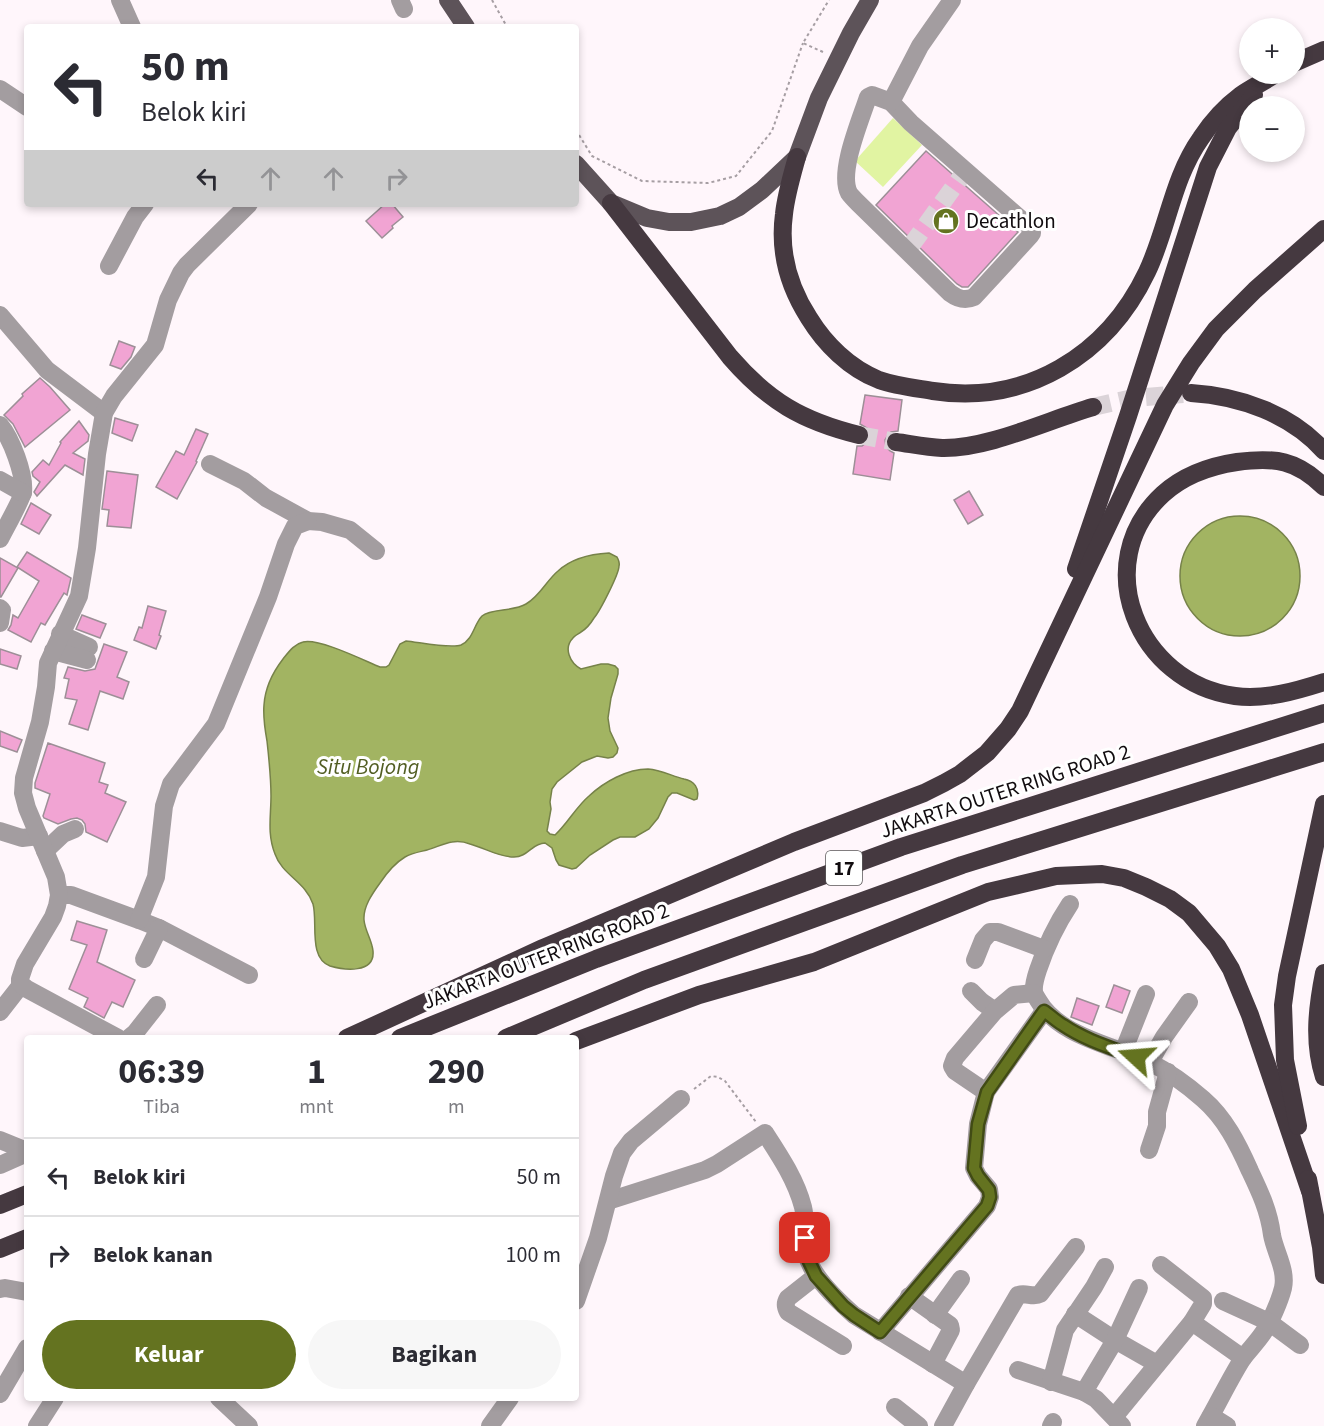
<!DOCTYPE html>
<html lang="id">
<meta charset="utf-8">
<style>
:root{--surface:#fff;--page:#f7f7f7;--text:#2b2b33;--muted:#7c7c81;--line:#e1e1e2;--accent:#647320}
body{margin:0;font-family:"Source Sans 3",sans-serif;background:var(--page);color:var(--text);height:100vh;display:flex;flex-direction:column;font-size:22px;white-space:nowrap}
*{box-sizing:border-box;margin:0}
p{font-size:20px;color:var(--muted)}
.icon{flex:none;width:33px;height:33px;fill:none;stroke:currentColor;stroke-width:2;stroke-linecap:round;stroke-linejoin:round}
.map{position:relative;flex:1;overflow:hidden}
.details{position:absolute;left:24px;top:1035px;width:555px;height:366px;display:flex;flex-direction:column;background:var(--surface);border-radius:6px;box-shadow:0 3px 9px #0003}
.details>*{flex:none}
.guide{position:absolute;left:24px;top:24px;width:555px;height:183px;border-radius:6px;box-shadow:0 3px 9px #0003;background:#fff;color:var(--text);overflow:hidden}
.fabs{position:absolute;left:1239px;top:18px;display:grid;gap:12px}
.fabs a{display:grid;place-items:center;width:66px;height:66px;border-radius:50%;background:var(--surface);box-shadow:0 3px 9px #0003;font-size:30px}
.pin{position:absolute;display:grid;place-items:center;width:51px;height:51px;color:#fff;margin:-26px;border-radius:12px;box-shadow:0 3px 9px #0006}
.me{position:absolute;width:66px;margin:-33px;rotate:289deg;stroke-linejoin:round;filter:drop-shadow(0 0 4px #0008)}
.turn{display:flex;align-items:center;gap:21px;height:126px;padding:0 18px;font-size:27px}
.turn .icon{width:78px;height:78px;stroke-width:2.5}
.turn b{display:block;font-size:42px;line-height:51px}
.lanes{display:flex;align-items:center;height:57px;padding:0 18px;background:#0003;justify-content:center;gap:30px;direction:ltr}
.lanes .off{opacity:.35}
.eta{display:flex;justify-content:space-evenly;align-items:center;height:102px;text-align:center}
.eta b{font-size:36px;font-weight:700;line-height:42px}
.cta{display:flex;gap:12px;margin-top:auto;padding:12px 18px}
.cta a{flex:1;height:69px;border-radius:36px;background:var(--accent);color:#fff;font-size:24px;font-weight:700;line-height:69px;text-align:center}
.cta a+a{background:var(--page);color:var(--text)}
ul{padding:0;list-style:none}
li{display:flex;align-items:center;gap:18px;height:78px;padding:0 18px;border-top:2px solid var(--line)}
li div{flex:1}
li b{display:block;font-size:22px}
li em{font-style:normal}
.map>svg:first-child{display:block}
</style>
<div class="map">
<svg width="1324" height="1426" viewBox="0 0 1324 1426">
<rect width="100%" height="100%" fill="#fff6fb"/>
<polygon fill="#e1f4a2" points="893,118 922,145 883,187 855,161"/>
<g fill="#a2b462" stroke="#768249" stroke-width="1.5">
<circle cx="1240" cy="576" r="60"/>
<path d="M609,553L617,557C619,561 620,562 619,566C619,574 600,611 594,618C591,623 586,629 581,632C580,633 574,636 573,638C563,648 570,663 581,669L601,664H608L615,666L618,669V674L611,698L608,718L610,731L618,748L617,753L613,757L608,758L597,756L582,762L557,782L552,789L550,802L551,809L547,831L550,834L555,835C568,823 576,807 589,796C604,782 627,769 648,769C661,770 672,776 684,779C694,781 700,788 697,799L694,800L677,793H672L668,797L658,818L649,829L635,837H620L613,840L590,855L576,868L572,869L559,865L556,860L552,848L545,843C532,843 528,857 514,857C498,857 485,848 470,844C465,842 458,841 452,842C444,843 435,848 427,850C419,852 412,853 405,857C395,863 386,874 380,883C372,894 363,907 364,920C365,931 372,940 373,951C375,974 344,970 330,966C308,958 318,922 313,904C306,882 282,875 275,854C267,834 271,816 271,796C271,778 269,759 267,741C265,730 263,717 264,705C265,689 273,672 283,659C288,653 294,644 303,642C319,638 363,660 380,667H386L389,665L400,644L406,641C418,642 450,649 461,645C473,640 474,624 482,616C491,608 513,612 526,604C540,596 546,581 558,571C572,558 591,554 609,553Z"/>
</g>
<g fill="#f1a4d3" stroke="#9d8f97" stroke-width="1.5">
<polygon points="926,151 1018,232 968,287 962,287 957,284 876,205"/>
<polygon points="385,204 392,204 403,217 392,226 393,228 382,238 366,221"/>
<polygon points="119,341 135,347 131,357 121,369 110,365"/>
<polygon points="40,378 50,387 70,410 25,447 13,424 4,415 23,396 22,394"/>
<polygon points="865,395 902,400 898,431 891,432 888,435 885,440 886,447 890,451 894,453 890,480 853,474 857,446 862,446 866,443 870,437 870,433 867,428 860,424"/>
<polygon points="115,418 138,425 132,441 112,433"/>
<polygon points="79,421 89,435 88,441 73,453 85,459 83,475 65,465 37,496 34,492 40,482 33,476 32,472 43,460 49,465 61,443 60,442"/>
<polygon points="196,429 208,434 196,461 197,462 177,499 156,487 176,451 184,455"/>
<polygon points="107,471 138,475 131,528 107,526 109,510 102,509"/>
<polygon points="969,491 983,515 968,524 954,500"/>
<polygon points="31,503 51,515 39,534 21,524"/>
<polygon points="27,552 71,578 67,595 64,593 45,625 41,623 31,642 8,630 11,625 13,615 18,618 39,581 17,567"/>
<polygon points="0,558 18,568 1,597 0,597"/>
<polygon points="148,606 166,611 159,635 161,636 156,649 134,640 139,627 142,628"/>
<polygon points="82,615 106,624 100,638 76,629"/>
<polygon points="104,644 127,652 117,677 129,682 123,699 100,691 88,730 69,724 77,700 65,698 69,679 64,678 68,667 85,671 95,669"/>
<polygon points="0,649 21,656 17,669 0,664"/>
<polygon points="0,731 22,740 17,752 0,746"/>
<polygon points="48,743 105,763 99,782 108,785 105,793 126,802 107,842 86,832 85,824 82,820 77,818 71,819 58,824 44,818 43,816 50,794 35,788 35,783"/>
<polygon points="77,921 107,930 97,962 135,980 123,1007 112,1002 104,1018 84,1007 88,998 69,989 87,945 71,940"/>
<polygon points="1114,985 1130,991 1122,1013 1106,1007"/>
<polygon points="1077,998 1099,1006 1092,1025 1071,1017"/>
</g>
<g fill="none" stroke-linecap="round" stroke-linejoin="round">
<polyline stroke="#dbd3d8" stroke-width="18" stroke-dasharray="18 9" stroke-linecap="butt" points="910,247 961,177"/>
<g stroke="#dbd3d8" stroke-width="18" stroke-dasharray="18 9" stroke-linecap="butt">
<polyline points="1093,407 1133,398 1183,394"/>
<polyline points="859,435 896,442"/>
</g>
<g stroke="#a69ea3" stroke-width="2" stroke-dasharray="3 3" stroke-linecap="butt">
<polyline points="492,0 507,27"/>
<polyline points="823,52 803,43 829,0"/>
<polyline points="576,130 592,156 642,181 708,183 736,176 772,131 803,43"/>
<polyline points="694,1089 711,1076 718,1077 725,1081 756,1122"/>
</g>
<g stroke="#a39da0" stroke-width="18">
<polyline points="120,0 132,27"/>
<polyline points="400,0 404,9"/>
<polyline points="0,89 27,107"/>
<path d="M872,95L891,102L911,123L1031,228L1032,233L1030,236L974,297C965,301 958,299 950,293L858,203C855,200 851,196 849,193C838,172 861,119 868,97Z"/>
<polyline points="891,102 920,46 952,0"/>
<polyline points="109,266 135,217 145,204"/>
<polyline points="0,315 47,370 104,413"/>
<path d="M0,425C11,438 25,474 23,492C22,499 5,529 0,539"/>
<polyline points="210,464 244,481 266,498 308,521 322,522 350,530 376,551"/>
<polyline points="0,480 23,493"/>
<polyline points="0,608 2,610 0,623"/>
<polyline points="60,634 89,647"/>
<polyline points="53,651 87,660"/>
<polyline points="0,831 22,838 39,836"/>
<polyline points="45,851 63,834 75,829"/>
<polyline points="59,895 71,895 139,920 159,928 249,975"/>
<path d="M1070,904C1056,925 1046,946 1038,970C1036,976 1033,985 1034,992C1034,994 1037,998 1038,1000C1059,1037 1114,1045 1151,1063C1169,1072 1187,1085 1203,1099C1225,1118 1238,1144 1250,1171C1260,1192 1269,1211 1272,1235C1275,1252 1287,1270 1283,1288C1280,1300 1270,1324 1263,1333C1257,1342 1249,1350 1243,1358C1229,1380 1218,1404 1205,1426"/>
<polyline points="139,920 156,877 164,806 171,784 216,724 268,597 286,544 295,526 308,521"/>
<polyline points="144,959 159,928"/>
<polyline points="975,960 983,940 990,932 998,932 1044,949"/>
<polyline points="971,991 982,1002 995,1011"/>
<polyline points="0,1012 21,985"/>
<polyline points="118,1038 27,989 20,983 20,979 25,964 53,917 57,906 59,895 56,877 27,808 23,793 24,778 40,722 46,687 48,663 79,596 87,548 97,454 104,413 114,396 155,345 168,300 181,273 187,265 249,204"/>
<polyline points="129,1038 135,1033 157,1005"/>
<polyline points="1123,1052 1146,994"/>
<polyline points="1150,1062 1164,1037 1189,1002"/>
<polyline points="986,1092 1044,1011"/>
<polyline points="0,1140 27,1151"/>
<polyline points="1149,1150 1157,1126 1157,1112 1168,1072"/>
<polyline points="0,1165 27,1153"/>
<path d="M608,1201L705,1170L717,1164L765,1133C780,1156 796,1180 803,1207C807,1223 803,1238 806,1253C811,1276 837,1300 854,1315L966,1384"/>
<path d="M816,1276L788,1298C785,1303 785,1306 788,1312L843,1346"/>
<polyline points="0,1289 5,1288 27,1292"/>
<polyline points="909,1296 950,1325 951,1330 933,1364"/>
<polyline points="576,1301 598,1238 614,1176 622,1153 631,1141 681,1099"/>
<polyline points="1223,1301 1269,1322 1300,1345"/>
<polyline points="1075,1314 1115,1340 1157,1364"/>
<polyline points="935,1315 961,1279"/>
<polyline points="1192,1322 1243,1358"/>
<polyline points="880,1332 987,1206 990,1197 989,1189 978,1176 974,1168 978,1124 986,1092 955,1071 952,1066 955,1058 995,1011 1014,995 1034,993"/>
<polyline points="1018,1370 1084,1392 1096,1399 1122,1426"/>
<polyline points="1051,1382 1065,1330 1094,1287 1105,1267"/>
<polyline points="1084,1392 1115,1340 1139,1288"/>
<polyline points="0,1394 27,1348"/>
<polyline points="219,1398 249,1426"/>
<polyline points="895,1407 919,1426"/>
<polyline points="1211,1416 1227,1426"/>
<polyline points="1114,1417 1192,1322 1203,1304 1203,1298 1161,1265"/>
<polyline points="37,1426 55,1398"/>
<polyline points="490,1426 510,1398"/>
<path d="M943,1426L966,1384L1018,1295C1026,1292 1033,1298 1040,1294L1076,1247"/>
<polyline points="1051,1426 1053,1422"/>
</g>
<g stroke="#5d5359" stroke-width="18">
<polyline points="448,0 466,27"/>
<polyline points="576,164 611,203 647,218 669,222 691,222 720,216 739,207 762,190 797,157 819,98 851,33 870,0"/>
</g>
<g stroke="#453940" stroke-width="18">
<polyline points="1294,63 1324,50"/>
<path d="M797,157C792,175 786,195 784,214C779,251 789,287 809,318C825,344 849,368 879,380C896,386 915,388 933,391C1026,405 1107,356 1147,272C1168,228 1172,179 1201,138C1212,121 1225,107 1241,95C1253,87 1265,81 1276,74"/>
<path d="M611,203L730,357C768,401 802,421 859,435"/>
<path d="M1191,393C1240,396 1291,414 1324,451"/>
<path d="M896,442C911,444 926,447 942,448C988,449 1048,420 1093,407"/>
<path d="M1324,487C1297,460 1275,457 1237,462C1210,466 1184,475 1163,494C1088,563 1138,683 1235,696C1265,700 1296,691 1324,682"/>
<polyline points="1076,569 1128,416 1208,167 1228,128 1254,95"/>
<path d="M1324,973C1317,1008 1313,1043 1324,1077"/>
<polyline points="347,1038 543,948 794,842 924,793 944,783 960,774 987,753 1008,729 1020,711 1165,405 1191,363 1216,329 1255,290 1324,229"/>
<polyline points="400,1038 596,959 901,847 1324,713"/>
<polyline points="506,1038 644,980 962,865 1324,752"/>
<polyline points="576,1041 699,995 814,962 988,892 1056,876 1102,874 1124,878 1146,887 1170,899 1189,913 1217,946 1231,969 1250,1015 1310,1191"/>
<polyline points="1298,1126 1285,1060 1283,1005 1287,976 1324,804"/>
<polyline points="1308,1179 1321,1247 1324,1275"/>
<polyline points="0,1205 27,1194"/>
<polyline points="0,1249 27,1238"/>
</g>
</g>
<g fill="none" stroke-linecap="round" stroke-linejoin="round">
<defs>
<path id="route" d="M805,1238L806,1255L816,1276L843,1306L854,1315L880,1332L987,1206L990,1197L989,1190L978,1176L974,1168L978,1124L987,1092L1044,1011C1050,1015 1056,1021 1063,1025C1085,1040 1112,1048 1136,1057"/>
</defs>
<use href="#route" stroke="#414b15" stroke-width="15"/>
<use href="#route" stroke="#647320" stroke-width="10"/>
</g>
<defs>
<symbol id="shop-disc" viewBox="-11 -11 22 22"><circle r="9.5" fill="#647320" stroke="#fff"/><path d="M-5-2.5h2.3a2.7 3.5 0 0 1 5.4 0H5L5.5 6h-11ZM-1.5-2.5h3a1.5 2.3 0 0 0-3 0Z" fill="#fff"/></symbol>
</defs>
<g fill-rule="evenodd">
<use href="#shop-disc" x="931" y="206" width="30" height="30"/>
</g>
<g text-anchor="middle" stroke-width="6" stroke-linejoin="round" paint-order="stroke">
<rect fill="#fff" stroke="#585557" stroke-width="1.5" x="826" y="851" width="36" height="34" rx="4.5"/>
<g font-size="20" font-weight="bold" fill="#110c0f">
<text x="844" y="875">17</text>
</g>
<g font-size="21" fill="#110c0f" stroke="#fff" text-anchor="start">
<text x="966" y="228">Decathlon</text>
</g>
<g font-size="21" fill="#110c0f" stroke="#fff">
<text transform="translate(1005 791) rotate(-18)" y="7">JAKARTA OUTER RING ROAD 2</text>
<text transform="translate(546 956) rotate(-21)" y="7">JAKARTA OUTER RING ROAD 2</text>
</g>
<g font-size="22" font-style="italic" fill="#525e23" stroke="#fff">
<text x="368" y="774">Situ Bojong</text>
</g>
</g>
</svg>
<div class="fabs">
<a>+</a>
<a>−</a>
</div>
<div class="pin" style="left:805px;top:1238px;background:#d93025"><svg class="icon" aria-label="arrive" viewBox="0 0 24 24"><path d="M6 21V4h12l-3 4 3 4H6"/></svg></div>
<svg class="me" style="left:1136px;top:1057px" viewBox="-20 -20 40 40"><path d="M0-17L14 15 0 8-14 15z" fill="#647320" stroke="#fff" stroke-width="4"/></svg>
<div class="guide">
<div class="turn"><svg class="icon" aria-label="left" viewBox="0 0 24 24"><path d="M17 20v-9H6M10 6l-5 5 5 5"/></svg><div><b>50 m</b>Belok kiri</div></div>
<div class="lanes"><svg class="icon" aria-label="left" viewBox="0 0 24 24"><path d="M17 20v-9H6M10 6l-5 5 5 5"/></svg><svg class="icon off" aria-label="ahead" viewBox="0 0 24 24"><path d="M12 20V5M6 11l6-6 6 6"/></svg><svg class="icon off" aria-label="ahead" viewBox="0 0 24 24"><path d="M12 20V5M6 11l6-6 6 6"/></svg><svg class="icon off" aria-label="right" viewBox="0 0 24 24"><path d="M7 20v-9h11M14 6l5 5-5 5"/></svg></div>
</div>
<section class="details">
<div class="eta">
<div><b>06:39</b><p>Tiba</p></div>
<div><b>1</b><p>mnt</p></div>
<div><b>290</b><p>m</p></div>
</div>
<ul>
<li><svg class="icon" aria-label="left" viewBox="0 0 24 24"><path d="M17 20v-9H6M10 6l-5 5 5 5"/></svg><div><b>Belok kiri</b></div><em>50 m</em></li>
<li><svg class="icon" aria-label="right" viewBox="0 0 24 24"><path d="M7 20v-9h11M14 6l5 5-5 5"/></svg><div><b>Belok kanan</b></div><em>100 m</em></li>
</ul>
<div class="cta"><a>Keluar</a><a>Bagikan</a></div>
</section>
</div>
